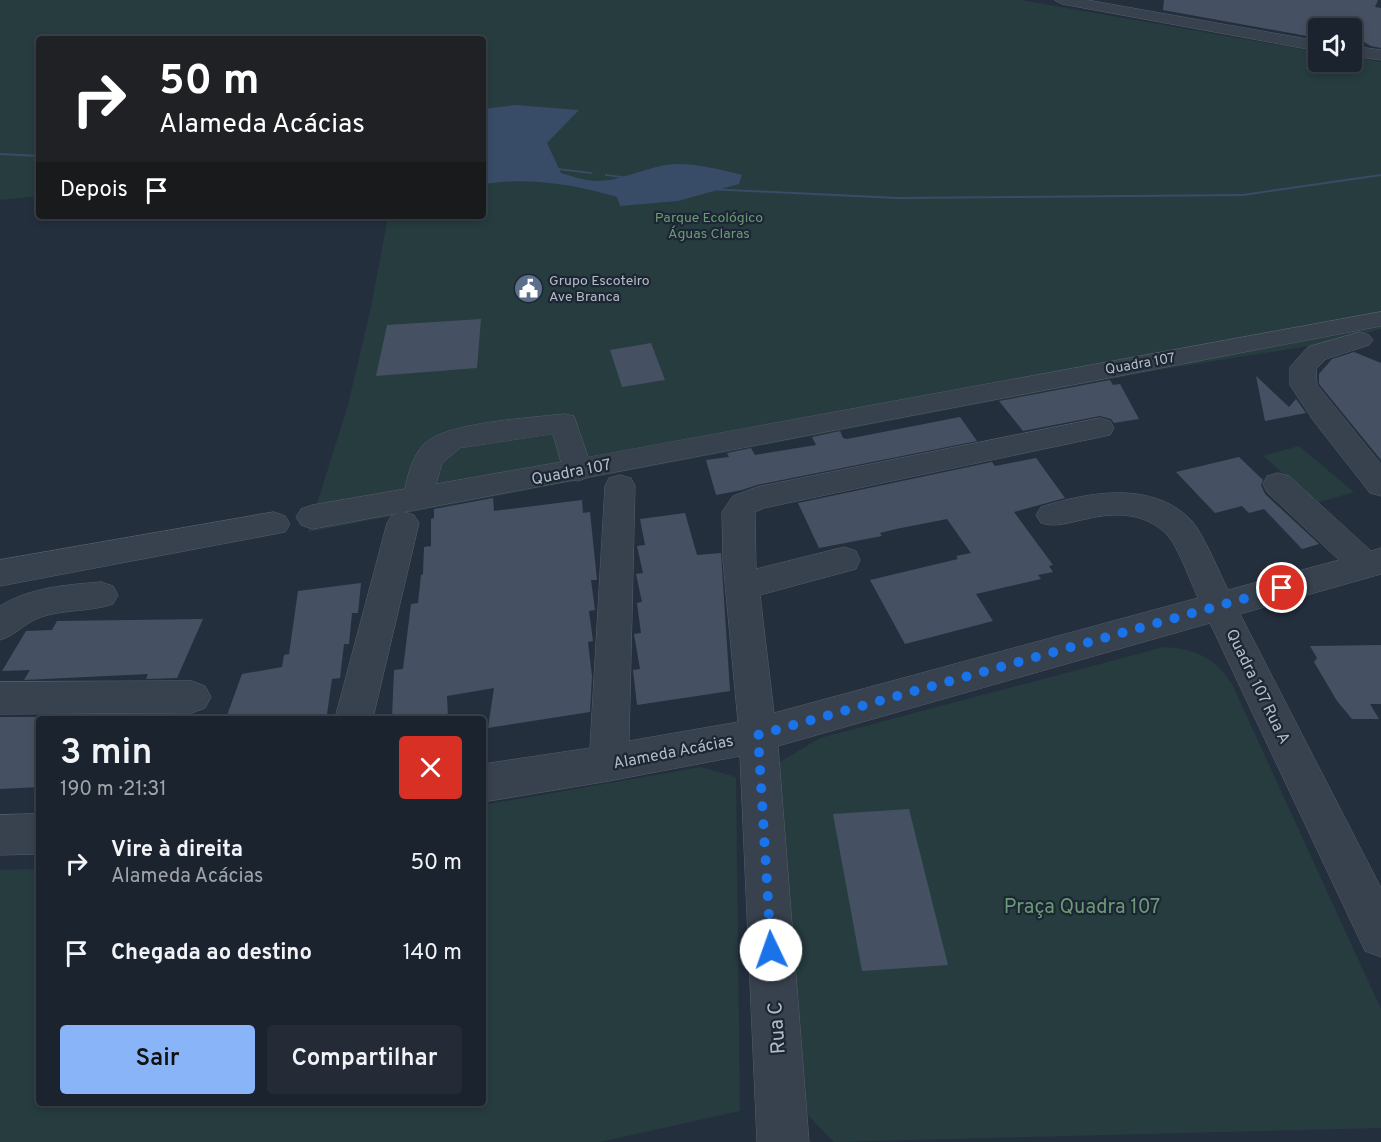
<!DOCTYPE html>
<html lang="pt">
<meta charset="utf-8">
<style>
:root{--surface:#1b232e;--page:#242b36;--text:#f1f3f6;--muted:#a0a4aa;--line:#39404a;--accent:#8ab4f8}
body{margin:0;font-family:Overpass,sans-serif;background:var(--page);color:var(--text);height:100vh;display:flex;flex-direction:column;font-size:22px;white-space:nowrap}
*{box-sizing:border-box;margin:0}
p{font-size:20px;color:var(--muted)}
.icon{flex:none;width:33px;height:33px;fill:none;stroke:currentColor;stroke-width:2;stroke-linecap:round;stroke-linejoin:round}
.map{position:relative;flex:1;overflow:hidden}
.details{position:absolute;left:36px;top:716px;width:450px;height:390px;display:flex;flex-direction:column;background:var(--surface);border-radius:6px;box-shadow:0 3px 9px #0003,0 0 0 2px var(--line)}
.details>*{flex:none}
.guide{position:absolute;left:36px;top:36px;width:450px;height:183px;border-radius:6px;box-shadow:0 3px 9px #0003,0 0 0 2px var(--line);background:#202124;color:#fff;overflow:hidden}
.buttons{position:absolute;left:1308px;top:18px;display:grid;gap:12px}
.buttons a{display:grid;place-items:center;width:54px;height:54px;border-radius:6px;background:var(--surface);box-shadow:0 3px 9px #0003,0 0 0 2px var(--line);font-size:30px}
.pin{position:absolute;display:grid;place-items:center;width:51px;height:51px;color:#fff;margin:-26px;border:3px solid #fff;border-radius:50%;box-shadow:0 2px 6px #0007}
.me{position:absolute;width:66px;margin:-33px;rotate:357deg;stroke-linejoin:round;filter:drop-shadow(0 0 4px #0008)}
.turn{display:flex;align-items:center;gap:21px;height:126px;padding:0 24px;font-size:27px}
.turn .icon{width:78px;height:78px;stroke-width:2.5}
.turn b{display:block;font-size:42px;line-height:51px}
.then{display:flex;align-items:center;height:57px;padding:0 24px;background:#0003;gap:12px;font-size:22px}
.round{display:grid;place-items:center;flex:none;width:63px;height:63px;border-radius:6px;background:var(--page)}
.summary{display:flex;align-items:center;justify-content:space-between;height:102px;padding:0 24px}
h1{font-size:36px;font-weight:600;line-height:45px}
.primary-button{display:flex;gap:12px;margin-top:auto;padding:12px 24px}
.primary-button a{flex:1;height:69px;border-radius:6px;background:var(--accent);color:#111;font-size:24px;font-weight:600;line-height:69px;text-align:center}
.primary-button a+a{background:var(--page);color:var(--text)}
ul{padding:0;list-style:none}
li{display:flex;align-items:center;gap:18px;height:90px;padding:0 24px}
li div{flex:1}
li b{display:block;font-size:22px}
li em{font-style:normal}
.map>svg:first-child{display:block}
</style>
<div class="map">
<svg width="1381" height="1142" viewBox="0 0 1381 1142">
<rect width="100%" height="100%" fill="#242f3e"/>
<g fill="#263c3f">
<polygon points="0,0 1021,0 1318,52 1318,62 1352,62 1352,57 1381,62 1381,329 1333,342 1147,372 308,532 348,405 371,307 388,216 483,216 483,39 39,39 39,196 0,200"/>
<polygon points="1299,446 1354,492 1317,503 1263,456"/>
<path d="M1164,647C1196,649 1214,657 1232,684L1381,1009V1128L834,1142L799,1106L773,766L820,738Z"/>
<polygon points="701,767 736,777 740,1111 600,1142 0,1142 0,870 39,869 39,1102 483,1102 483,805"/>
</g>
<path fill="#394c67" d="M515,105L579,110L547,143L561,173C572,176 585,181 597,181C625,181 650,164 678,164C700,164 722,170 742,175L739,184L678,201L620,206L617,197C572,184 529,177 483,184V109Z"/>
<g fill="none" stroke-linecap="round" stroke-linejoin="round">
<g fill="#394c67" fill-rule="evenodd">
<polygon points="0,153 39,155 39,157 0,155"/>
<polygon points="548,167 591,172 593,173 591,174 550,169 548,169"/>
<polygon points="605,174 629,177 631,178 629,179 607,176 605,176"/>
<polygon points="1381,174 1381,176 1243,196 897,199 709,190 707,189 709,188 897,197 1243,194"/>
</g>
</g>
<g fill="#455162">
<polygon points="1164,0 1378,0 1375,7 1381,8 1381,48 1371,46 1352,35 1352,28 1318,28 1318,38 1163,10"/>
<polygon points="481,319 477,368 376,376 387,325"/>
<polygon points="651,343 665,380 622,387 610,350"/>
<polygon points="1354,352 1381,363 1381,460 1319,384 1319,374 1332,359"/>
<polygon points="1256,376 1289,407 1296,399 1306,413 1265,421"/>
<polygon points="1110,380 1113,385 1120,384 1139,419 1114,423 1111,419 1100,416 1023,431 999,401"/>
<polygon points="960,417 977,441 757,485 742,490 716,495 706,460 729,457 727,453 751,448 755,455 816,445 812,437 840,431 843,438 847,439"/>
<polygon points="1239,457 1263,480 1261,485 1265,494 1319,544 1302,549 1264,509 1249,513 1242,506 1215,513 1176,472"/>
<polygon points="1036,458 1065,498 1014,512 1053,565 1049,566 1053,572 1038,575 1041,579 976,594 993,621 905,644 870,580 958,559 956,556 971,553 947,519 896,529 880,533 882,536 819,548 798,503 992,462 995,466"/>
<polygon points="493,498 494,511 582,500 583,513 590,512 597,580 591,580 595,610 589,611 593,641 588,642 592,676 590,712 488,728 494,688 447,696 448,718 392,718 394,670 403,669 411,604 418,603 421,575 423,574 424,547 431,546 431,519 434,518 434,509"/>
<polygon points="685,513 697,555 721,553 730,691 637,705 633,670 640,669 634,634 641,633 637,603 642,602 636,574 643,573 637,546 645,545 640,519"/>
<polygon points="361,583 358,613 352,613 349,644 344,644 340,678 332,679 327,714 295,718 226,718 242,674 282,667 284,655 289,654 298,591"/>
<polygon points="203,619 177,678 146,679 148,674 24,680 30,670 2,671 26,631 52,630 57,621"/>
<polygon points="1381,645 1381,704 1370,704 1379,719 1352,719 1337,701 1314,662 1317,658 1310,646"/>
<polygon points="0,717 39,717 39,787 0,789"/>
<polygon points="909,809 948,965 862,971 833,814"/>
</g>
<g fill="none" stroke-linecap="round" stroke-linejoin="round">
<defs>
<g id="minor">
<polygon points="1055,0 1087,0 1318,41 1318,51 1062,4"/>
<polygon points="1352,46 1381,50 1381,60 1352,56"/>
<path d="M1381,312V326L589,477L578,481L574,480L404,512L414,515L419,523L373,718H335L387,523L392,515L399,513L312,529L301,525L296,517L301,509L312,505L405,489C408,473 413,455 425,443C448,422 531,418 564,414L574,416L588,457ZM553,434L561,462L436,484L442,463L460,448Z"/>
<polygon points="1360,332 1369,335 1373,340 1369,345 1326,359 1316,369 1317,385 1381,464 1381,496 1370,493 1313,420 1290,385 1290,367 1308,347"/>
<path d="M1100,418L1110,421L1114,428L1110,435L764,508L755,512L756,569L844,547L856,551L860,560L856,569L760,595L774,713L1198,598C1191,583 1178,547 1168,536C1146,512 1115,512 1086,519C1070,522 1056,528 1041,523L1036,515L1041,507C1088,492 1152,480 1191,520C1202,531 1220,574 1228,590L1339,560L1267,492L1263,484L1267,476L1278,473L1289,476L1371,551L1381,548V574L1240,614L1381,888V957L1365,951L1210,623L778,746L809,1142H757L740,756L609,781L483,802V764L590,748L605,486L609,478L620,475L631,478L635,486L629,741L738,722L723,561L722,512L733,496L757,487Z"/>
<polygon points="274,512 285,516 290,524 285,532 0,586 0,560"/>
<path d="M101,582L113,586L118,595L113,604C90,612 65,609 41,617C26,622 16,635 0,640V606C31,587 66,585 101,582Z"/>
<polygon points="192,681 205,686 211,697 205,708 192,713 0,714 0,682"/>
<polygon points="39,814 39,854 0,855 0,815"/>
</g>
</defs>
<use href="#minor" stroke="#565f6c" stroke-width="1"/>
<use href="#minor" fill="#38414e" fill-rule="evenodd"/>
</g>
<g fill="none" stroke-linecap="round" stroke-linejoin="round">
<polyline stroke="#1a73e8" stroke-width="10" stroke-dasharray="0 18" points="771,950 758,735 1282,588"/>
</g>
<defs>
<symbol id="civic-disc" viewBox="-11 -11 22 22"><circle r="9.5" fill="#5c6f8a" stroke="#1d2633"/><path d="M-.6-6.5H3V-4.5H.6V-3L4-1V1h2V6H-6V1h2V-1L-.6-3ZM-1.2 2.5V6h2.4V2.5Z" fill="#fff"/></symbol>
</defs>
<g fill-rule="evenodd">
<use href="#civic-disc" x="512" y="272" width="33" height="33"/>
</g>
<g text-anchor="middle" stroke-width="4.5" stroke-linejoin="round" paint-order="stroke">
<g font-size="14" fill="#6b9a76" stroke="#1d2633">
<text x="709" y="222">Parque Ecológico<tspan x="709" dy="16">Águas Claras</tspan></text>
</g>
<g font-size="14" fill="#b4bcc9" stroke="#1d2633" text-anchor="start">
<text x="549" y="285">Grupo Escoteiro<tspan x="549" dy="16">Ave Branca</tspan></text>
</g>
<g font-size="14" fill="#b4bcc9" stroke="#1d2633">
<text transform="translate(1140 363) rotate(-10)" y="5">Quadra 107</text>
</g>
<g font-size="16" fill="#b4bcc9" stroke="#1d2633">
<text transform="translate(571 471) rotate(-11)" y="6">Quadra 107</text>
<text transform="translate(1259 686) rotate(64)" y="6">Quadra 107 Rua A</text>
<text transform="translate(673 751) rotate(-11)" y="6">Alameda Acácias</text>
</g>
<g font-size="20" fill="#6b9a76" stroke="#1d2633">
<text x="1082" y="913">Praça Quadra 107</text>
</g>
<g font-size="20" fill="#b4bcc9" stroke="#1d2633">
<text transform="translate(776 1028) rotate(-94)" y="7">Rua C</text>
</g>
</g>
</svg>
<div class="buttons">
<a><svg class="icon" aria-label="sound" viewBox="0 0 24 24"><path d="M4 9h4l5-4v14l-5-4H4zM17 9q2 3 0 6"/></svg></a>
</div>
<div class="pin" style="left:1282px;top:588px;background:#d93025"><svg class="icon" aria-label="arrive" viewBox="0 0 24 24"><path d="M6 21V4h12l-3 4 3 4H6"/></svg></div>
<svg class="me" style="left:771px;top:950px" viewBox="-20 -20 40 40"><circle r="19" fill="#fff"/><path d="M0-13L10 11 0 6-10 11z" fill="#1a73e8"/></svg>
<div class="guide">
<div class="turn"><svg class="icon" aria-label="right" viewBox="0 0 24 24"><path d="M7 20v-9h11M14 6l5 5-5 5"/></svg><div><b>50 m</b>Alameda Acácias</div></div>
<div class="then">Depois<svg class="icon" aria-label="arrive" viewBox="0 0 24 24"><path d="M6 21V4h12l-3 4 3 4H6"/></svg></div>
</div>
<section class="details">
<div class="summary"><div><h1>3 min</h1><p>190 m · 21:31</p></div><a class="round" style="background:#d93025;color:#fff"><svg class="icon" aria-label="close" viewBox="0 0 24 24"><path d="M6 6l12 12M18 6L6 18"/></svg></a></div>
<ul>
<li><svg class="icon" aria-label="right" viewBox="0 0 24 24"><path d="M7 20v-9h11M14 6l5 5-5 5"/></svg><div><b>Vire à direita</b><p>Alameda Acácias</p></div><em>50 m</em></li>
<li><svg class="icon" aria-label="arrive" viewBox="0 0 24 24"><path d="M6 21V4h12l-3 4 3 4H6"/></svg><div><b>Chegada ao destino</b></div><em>140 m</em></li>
</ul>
<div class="primary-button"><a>Sair</a><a>Compartilhar</a></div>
</section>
</div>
